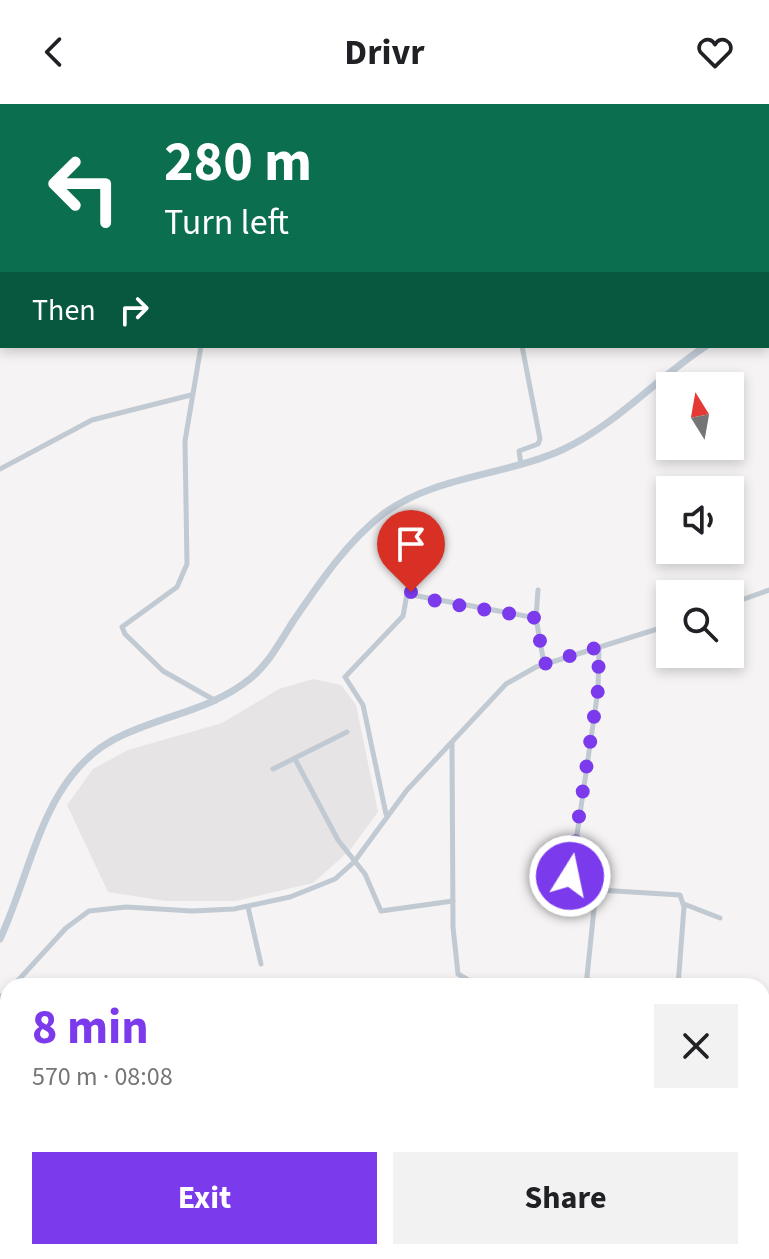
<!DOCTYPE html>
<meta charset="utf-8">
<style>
:root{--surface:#fff;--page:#f2f2f2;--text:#202124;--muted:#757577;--accent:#7c3aed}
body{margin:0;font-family:"Source Sans 3",sans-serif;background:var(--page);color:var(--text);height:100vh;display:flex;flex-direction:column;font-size:30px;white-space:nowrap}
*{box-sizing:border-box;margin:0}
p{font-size:26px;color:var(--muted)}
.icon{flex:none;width:44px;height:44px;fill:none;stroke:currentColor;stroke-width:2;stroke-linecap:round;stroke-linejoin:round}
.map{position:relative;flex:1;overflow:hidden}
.side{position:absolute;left:0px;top:874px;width:770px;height:282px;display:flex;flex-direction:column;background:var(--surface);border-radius:24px 24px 0 0;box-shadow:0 4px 12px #0003}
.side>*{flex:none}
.top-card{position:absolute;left:0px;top:0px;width:770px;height:244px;box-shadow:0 4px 12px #0003;background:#0b6e4f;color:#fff;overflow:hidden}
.needle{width:52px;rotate:349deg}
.controls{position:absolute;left:656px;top:268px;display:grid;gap:16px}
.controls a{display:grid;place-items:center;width:88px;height:88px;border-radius:0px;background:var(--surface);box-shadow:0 4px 12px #0003;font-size:40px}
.pin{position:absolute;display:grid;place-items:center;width:68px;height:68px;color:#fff;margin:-82px -34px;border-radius:50% 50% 50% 0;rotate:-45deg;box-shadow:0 0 8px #0007}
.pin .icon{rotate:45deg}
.me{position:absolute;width:88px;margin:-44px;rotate:10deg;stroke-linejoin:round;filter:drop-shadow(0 0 6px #0008)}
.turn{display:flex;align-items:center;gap:28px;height:168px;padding:0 32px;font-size:36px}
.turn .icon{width:104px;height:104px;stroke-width:2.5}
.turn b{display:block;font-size:56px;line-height:68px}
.then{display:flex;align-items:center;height:76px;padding:0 32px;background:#0003;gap:16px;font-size:30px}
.round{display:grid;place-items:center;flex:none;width:84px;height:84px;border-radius:0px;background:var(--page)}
.headline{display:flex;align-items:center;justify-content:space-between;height:136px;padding:0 32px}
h1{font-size:48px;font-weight:700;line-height:60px;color:var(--accent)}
.primary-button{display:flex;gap:16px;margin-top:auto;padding:16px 32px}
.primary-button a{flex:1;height:92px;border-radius:0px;background:var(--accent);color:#fff;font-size:32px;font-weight:700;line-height:92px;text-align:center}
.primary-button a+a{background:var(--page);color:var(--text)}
header{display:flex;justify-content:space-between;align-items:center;height:104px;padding:0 32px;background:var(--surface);font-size:36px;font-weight:700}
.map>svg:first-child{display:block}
</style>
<header><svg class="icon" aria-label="back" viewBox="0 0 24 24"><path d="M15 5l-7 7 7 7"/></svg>Drivr<svg class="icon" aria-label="heart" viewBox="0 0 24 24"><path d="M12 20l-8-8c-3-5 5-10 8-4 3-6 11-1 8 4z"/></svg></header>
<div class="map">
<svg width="769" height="1155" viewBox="0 0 769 1155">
<rect width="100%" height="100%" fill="#f5f3f3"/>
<polygon fill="#e6e4e5" points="313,575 341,581 356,601 378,708 350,746 313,779 236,797 166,797 108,788 67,701 93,665 128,646 222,619 279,585"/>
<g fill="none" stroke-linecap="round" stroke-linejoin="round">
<g stroke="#c1cad2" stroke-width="5">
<polyline points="48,0 49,2"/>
<polyline points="484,0 484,2"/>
<polyline points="558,0 558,2"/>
<polyline points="633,0 633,2"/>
<polyline points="715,0 715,2"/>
<polyline points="355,2 357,0"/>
<polyline points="405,2 405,0"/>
<polyline points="0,7 2,4"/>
<polyline points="201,242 185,337 187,460 177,483 122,523 125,530 163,567 216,597"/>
<polyline points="521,361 519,347 538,340 540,335 522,242"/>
<polyline points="0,365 92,316 191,291"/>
<polyline points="538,486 536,514 544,560"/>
<polyline points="730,500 769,486"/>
<polyline points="599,543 598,586 570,779 583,785 680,791 684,803 678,882"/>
<polyline points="452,638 453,823 458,870 470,877 549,882"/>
<polyline points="295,655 338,736 365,770 381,807 453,797"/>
<polyline points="273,665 347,628"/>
<polyline points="386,710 363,601 345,573 403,512 407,490 536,514"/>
<polyline points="684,800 720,814"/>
<polyline points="248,803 261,860"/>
<polyline points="13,882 66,824 89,807 126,803 192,807 234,805 290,793 335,775 354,758 407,686 506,580 536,563 670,521"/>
<polyline points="586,882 596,786"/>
<polyline points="0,893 8,887"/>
<polyline points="0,1103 8,1101"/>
<polyline points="0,1131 8,1146"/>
<polyline points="246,1148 247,1155"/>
<polyline points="577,1148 582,1155"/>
</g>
<g stroke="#c1cbd6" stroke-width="7">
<polyline points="768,209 769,208"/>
<path d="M0,835C34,763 43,665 125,630C169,610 213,605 251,574C270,558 281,536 294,516C320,478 347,438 383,410C436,371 506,372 564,345C618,319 657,274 706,242"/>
</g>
</g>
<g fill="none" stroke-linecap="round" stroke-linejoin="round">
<polyline stroke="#7c3aed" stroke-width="14" stroke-dasharray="0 25.2" points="411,488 439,498 536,514 544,560 599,543 598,586 570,772"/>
</g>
</svg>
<div class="controls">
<a><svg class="needle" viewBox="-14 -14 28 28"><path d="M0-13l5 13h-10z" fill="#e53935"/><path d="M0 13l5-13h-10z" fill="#757577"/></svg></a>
<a><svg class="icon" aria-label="sound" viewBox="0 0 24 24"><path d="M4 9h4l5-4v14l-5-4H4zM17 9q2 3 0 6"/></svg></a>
<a><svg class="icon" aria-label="search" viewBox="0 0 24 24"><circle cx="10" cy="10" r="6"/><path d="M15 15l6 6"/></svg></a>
</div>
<div class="pin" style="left:411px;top:488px;background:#d93025"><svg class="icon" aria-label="arrive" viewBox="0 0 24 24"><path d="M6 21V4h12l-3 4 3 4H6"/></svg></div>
<svg class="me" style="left:570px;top:772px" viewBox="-20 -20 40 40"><circle r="17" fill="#7c3aed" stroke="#fff" stroke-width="3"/><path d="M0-11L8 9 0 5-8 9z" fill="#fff"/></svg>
<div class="top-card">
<div class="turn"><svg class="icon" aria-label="left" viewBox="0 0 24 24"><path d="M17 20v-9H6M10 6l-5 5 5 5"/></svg><div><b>280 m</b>Turn left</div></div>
<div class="then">Then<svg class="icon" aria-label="right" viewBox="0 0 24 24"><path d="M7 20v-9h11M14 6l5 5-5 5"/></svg></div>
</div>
<section class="side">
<div class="headline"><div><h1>8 min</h1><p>570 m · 08:08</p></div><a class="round"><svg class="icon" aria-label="close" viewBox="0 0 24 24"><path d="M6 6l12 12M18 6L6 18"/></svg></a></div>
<div class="primary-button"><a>Exit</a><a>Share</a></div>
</section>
</div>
